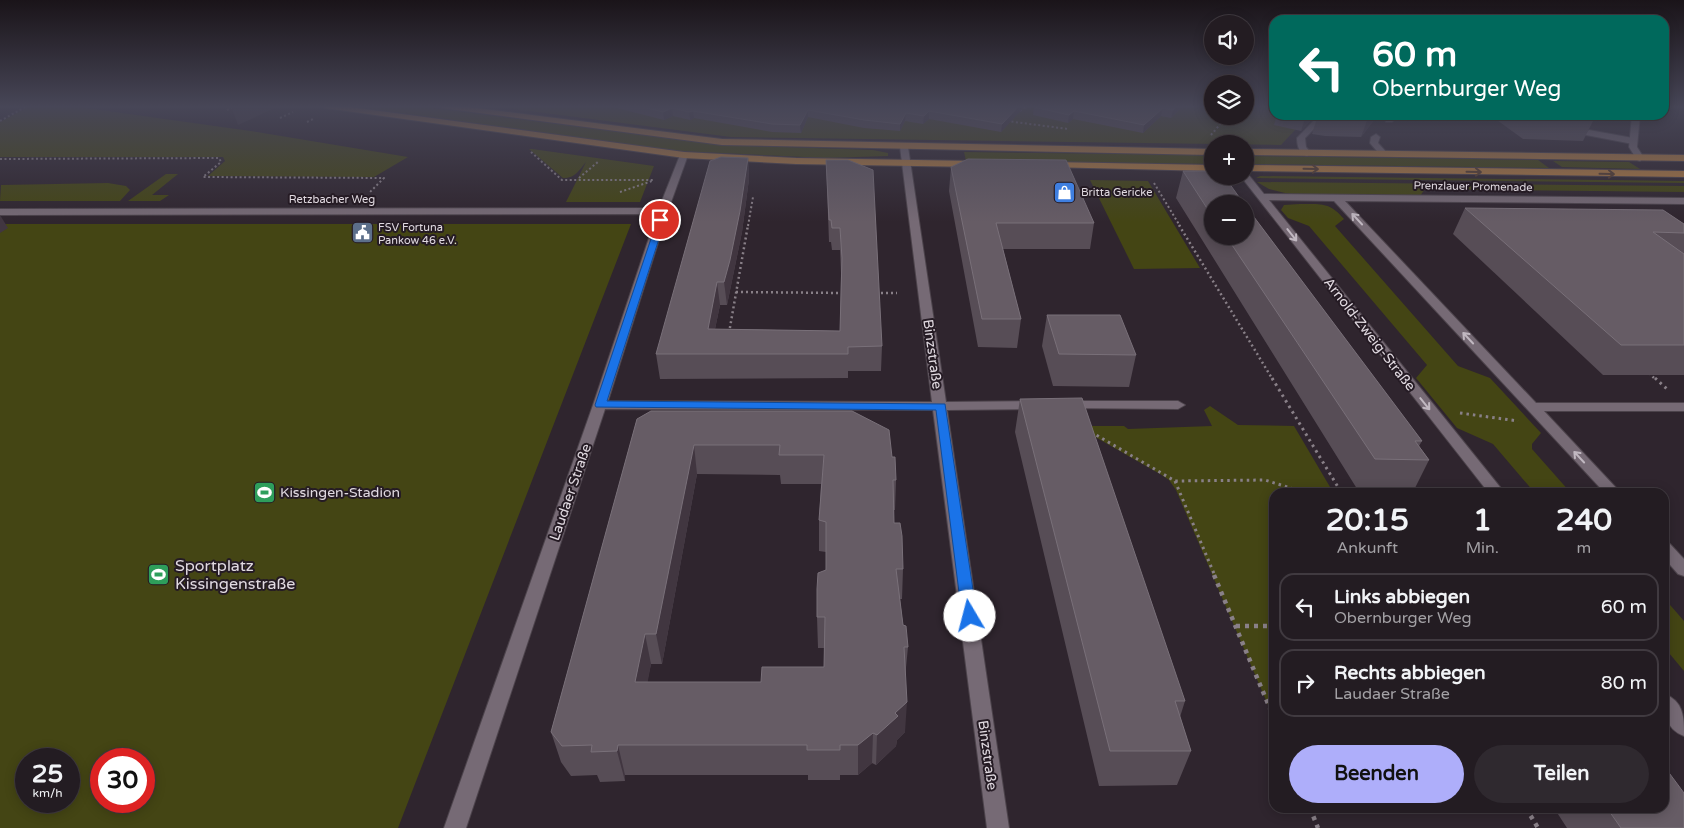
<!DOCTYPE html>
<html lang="de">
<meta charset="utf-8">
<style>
:root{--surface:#231c22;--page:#2f292f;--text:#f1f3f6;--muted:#a3a1a5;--line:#403a40;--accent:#aeaefa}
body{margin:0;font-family:"Varela Round",sans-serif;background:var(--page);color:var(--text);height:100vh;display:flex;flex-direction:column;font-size:19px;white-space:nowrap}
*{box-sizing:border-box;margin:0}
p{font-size:16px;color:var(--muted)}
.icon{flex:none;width:28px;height:28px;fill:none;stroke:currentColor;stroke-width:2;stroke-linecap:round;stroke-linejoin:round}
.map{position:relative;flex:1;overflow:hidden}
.panel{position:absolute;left:1269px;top:488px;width:400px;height:325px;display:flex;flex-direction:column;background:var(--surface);border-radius:15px;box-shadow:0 2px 12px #0003,0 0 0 1px var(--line)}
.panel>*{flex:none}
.hud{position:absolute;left:1269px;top:15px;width:400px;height:105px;border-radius:15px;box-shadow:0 2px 12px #0003,0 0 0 1px var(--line);background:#00695c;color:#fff;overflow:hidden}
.tools{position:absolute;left:1204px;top:15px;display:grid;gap:10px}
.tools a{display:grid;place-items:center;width:50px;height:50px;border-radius:50%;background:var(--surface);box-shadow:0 2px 12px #0003,0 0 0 1px var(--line);font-size:25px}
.speed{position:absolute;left:15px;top:748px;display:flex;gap:10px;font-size:25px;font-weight:700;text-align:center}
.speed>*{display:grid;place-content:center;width:65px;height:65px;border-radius:50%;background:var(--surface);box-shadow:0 2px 12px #0003,0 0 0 1px var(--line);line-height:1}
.speed small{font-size:12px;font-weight:400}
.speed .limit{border:8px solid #d22;background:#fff;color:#111}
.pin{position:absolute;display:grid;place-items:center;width:42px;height:42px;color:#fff;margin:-21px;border:2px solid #fff;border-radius:50%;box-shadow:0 1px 5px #0007}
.me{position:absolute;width:55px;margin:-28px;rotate:352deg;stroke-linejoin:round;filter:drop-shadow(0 0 4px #0008)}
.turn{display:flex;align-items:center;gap:18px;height:105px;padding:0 20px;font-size:22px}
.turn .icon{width:65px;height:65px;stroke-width:2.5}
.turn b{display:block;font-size:35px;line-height:42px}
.eta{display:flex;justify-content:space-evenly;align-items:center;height:85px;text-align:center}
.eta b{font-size:30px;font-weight:700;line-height:35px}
.action{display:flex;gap:10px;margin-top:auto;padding:10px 20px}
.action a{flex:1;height:58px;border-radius:30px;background:var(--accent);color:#111;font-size:20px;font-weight:700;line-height:58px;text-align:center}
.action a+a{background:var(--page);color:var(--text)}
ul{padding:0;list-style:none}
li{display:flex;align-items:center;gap:15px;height:68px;margin:0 10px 8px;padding:0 10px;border:2px solid var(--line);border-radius:15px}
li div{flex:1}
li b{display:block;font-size:19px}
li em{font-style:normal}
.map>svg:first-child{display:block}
</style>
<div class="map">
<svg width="1684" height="828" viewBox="0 0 1684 828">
<rect width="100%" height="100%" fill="#2f252e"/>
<g fill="#444514" fill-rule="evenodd">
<polygon points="30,106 72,106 257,132 408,157 374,177 208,176 225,161 223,157 0,157 0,122"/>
<polygon points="351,106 418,106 720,145 873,150 888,153 888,156 825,158 678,151"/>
<polygon points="491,106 1212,106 1212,116 1245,116 1245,106 1274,106 1274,115 1309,115 1281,145 731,137"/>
<path d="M529,149H532L654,166L640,202H566L586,162C579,170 576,178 563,178Z"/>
<polygon points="964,152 1212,155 1212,164 966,161"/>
<polygon points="1245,156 1538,160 1549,168 1245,164"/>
<polygon points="1553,161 1629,162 1640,169 1562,167"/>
<polygon points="166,174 178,174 152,195 169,195 160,201 128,201"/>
<polygon points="1260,176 1684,181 1684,183 1256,178"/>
<polygon points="1090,180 1148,181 1200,268 1134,269"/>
<polygon points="1257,182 1684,186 1684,192 1425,189 1420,196 1289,194 1269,189"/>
<polygon points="108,183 126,186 130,190 120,201 0,201 1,185"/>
<path d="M1300,204C1321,204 1330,202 1344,219L1335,226L1458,366L1490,378L1541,433L1532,444V449L1570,492H1534L1493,444L1457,428L1416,378L1427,365L1309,226L1288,218L1281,210L1284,205Z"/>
<path d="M0,224H631L398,828H0ZM26,759H69V801H26ZM101,759H144V801H101Z"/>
<polygon points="1210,406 1238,425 1294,426 1333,492 1274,492 1274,719 1176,490 1169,480 1160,474 1076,426 1124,426 1128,429 1212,426 1204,410"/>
<polygon points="1664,598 1684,621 1684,671 1664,647"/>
</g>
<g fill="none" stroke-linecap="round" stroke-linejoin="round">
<defs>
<g id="service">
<polygon points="1391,115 1400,115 1392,122 1386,122 1385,120"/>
<polygon points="1589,130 1633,138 1637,141 1633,144 1586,135 1585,133"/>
<polygon points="1376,134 1380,137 1378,143 1388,154 1387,156 1381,156 1370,143 1371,137"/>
</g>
<g id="minor">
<path d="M1319,115H1328L1305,138L1306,147L1311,153L1307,156C1299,154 1297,145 1297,138Z"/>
<polygon points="904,144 908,147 946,402 1037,401 1044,405 1037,409 947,410 1009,828 987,828 933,410 605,409 466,828 444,828 593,405 657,214 0,215 0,209 659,208 680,155 684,152 688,155 670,205 608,401 932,402 900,147"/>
<polygon points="1245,173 1248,174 1264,194 1684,198 1684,204 1345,201 1536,403 1684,403 1684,411 1544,411 1620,492 1604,492 1334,201 1269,200 1504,492 1488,492 1242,178 1241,176 1245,176"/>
<polygon points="1066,401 1178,401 1185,405 1178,409 1061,408 1059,405"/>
<polygon points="1664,542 1670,544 1684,559 1684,576 1678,574 1664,558"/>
<path d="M1664,694C1684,701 1684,718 1684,736C1665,729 1663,711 1664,694Z"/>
</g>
<polygon id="tertiary" points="1632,115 1640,115 1637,147 1644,158 1640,161 1637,160 1629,147"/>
<g id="primary">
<polygon points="321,106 342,106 684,152 796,158 976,161 981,164 976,167 796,164 684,158 325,108"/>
<polygon points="438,106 460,106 722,139 1212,149 1212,155 722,145 442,108"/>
<polygon points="1245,149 1684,155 1684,161 1245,155"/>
<polygon points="1050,162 1212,165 1212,171 1047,167 1045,165"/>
<polygon points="1245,165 1684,171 1684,177 1245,171"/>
</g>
</defs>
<use href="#service" stroke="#4c434b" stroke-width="2"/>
<use href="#minor" stroke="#4c434b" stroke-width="2"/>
<use href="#tertiary" stroke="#4c434b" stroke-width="2"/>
<use href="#primary" stroke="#4c434b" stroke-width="2"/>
<g stroke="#898088" stroke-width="2" stroke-dasharray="2 2.5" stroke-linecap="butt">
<polyline points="216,107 218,106"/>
<polyline points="227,110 237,106"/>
<polyline points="1020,111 1027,106"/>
<polyline points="280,118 293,112"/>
<polyline points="0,121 27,106"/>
<polyline points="1007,121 1068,129"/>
<polyline points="307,122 315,118"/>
<polyline points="1211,135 1227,116"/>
<polyline points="531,152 562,180 654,180"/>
<polyline points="0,159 219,158 221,162 203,177 384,178 369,193"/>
<polyline points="579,178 599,161"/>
<polyline points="1154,183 1180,226"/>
<polyline points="620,192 652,181"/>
<polyline points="748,226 753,197"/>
</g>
<g stroke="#898088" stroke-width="2.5" stroke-dasharray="2 3" stroke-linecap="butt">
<polyline points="1179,225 1273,380"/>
<polyline points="736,292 844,293"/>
<polyline points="876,293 897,293"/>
<polyline points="729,333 748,225"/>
<polyline points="1649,373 1656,380"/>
</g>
<g stroke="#898088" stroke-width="3" stroke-dasharray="2.5 4" stroke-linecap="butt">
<polyline points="1272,378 1341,492"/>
<polyline points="1655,378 1667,389"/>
<polyline points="1460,413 1518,421"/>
<polyline points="1091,432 1175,481 1265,480 1303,492"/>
<polyline points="1175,481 1215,576"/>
</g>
<g stroke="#898088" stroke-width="4.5" stroke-dasharray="4 5" stroke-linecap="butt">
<polyline points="1214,575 1274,718"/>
<polyline points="1236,626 1274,626"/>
<polyline points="1310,808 1318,828"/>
<polyline points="1526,808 1538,828"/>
</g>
<use href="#service" fill="#766a75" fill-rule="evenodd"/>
<use href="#minor" fill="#766a75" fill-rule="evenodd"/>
<use href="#tertiary" fill="#766a75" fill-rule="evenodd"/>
<use href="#primary" fill="#b27c41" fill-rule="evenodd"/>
</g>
<g fill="#574d56" fill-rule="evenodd">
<polygon points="609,106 1025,106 1001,132 929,119 923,124 905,121 900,131 864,128 808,117 801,133 772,132 694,118 690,120 673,116 664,120"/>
<polygon points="1034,106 1183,106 1171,118 1161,116 1143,133 1073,119 1068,123 1033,115"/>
<polygon points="1277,115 1316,115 1301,131 1274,125"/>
<polygon points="1318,115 1378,115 1361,137 1325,136 1312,134"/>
<polygon points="1490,115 1596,115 1583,141 1523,139"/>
<polygon points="748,158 749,179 742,232 727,305 720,305 715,329 840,331 841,273 840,250 832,250 831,242 829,242 826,160 882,346 881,371 848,371 848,378 660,379 656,354"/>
<polygon points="951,167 1094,223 1090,249 1003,249 1021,319 1017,348 978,347 949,191"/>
<polygon points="1183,171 1212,204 1212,236 1245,236 1422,441 1419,446 1429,460 1413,492 1359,492 1176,198"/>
<polygon points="1465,208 1684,224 1684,375 1603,375 1453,234"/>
<polygon points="1047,315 1136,355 1129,387 1053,386 1042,346"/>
<polygon points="1020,399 1185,701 1180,717 1191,751 1177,785 1099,786 1015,432"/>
<path d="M637,419L892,457L896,480L895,510H894V523L903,569L902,599H900L903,625L908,647L905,678V732L897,740L896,746L876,765L872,763L858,775H840V780H808V775H625V781L600,782L597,775L571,776L561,762L551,732ZM697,474L780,475L781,484H821L819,520V551L826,552V570L817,617L818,648H824V667L761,682H647L651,664H662Z"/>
<polygon points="1554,808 1664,808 1684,828 1567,828"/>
</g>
<g fill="#413640">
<polygon points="231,106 279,106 238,125"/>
<polygon points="1019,106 1025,106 1001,132 1002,124"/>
<polygon points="1177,106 1183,106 1171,118 1173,110"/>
<polygon points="672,108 673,116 664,120 663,112"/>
<polygon points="1163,108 1161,116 1143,133 1144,125"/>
<polygon points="808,110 808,117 801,133 800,125"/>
<polygon points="693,111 694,118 690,120 689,112"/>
<polygon points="929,111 929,119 923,124 924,116"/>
<polygon points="1074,111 1073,119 1068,123 1069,115"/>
<polygon points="906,113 905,121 900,131 900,124"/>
<polygon points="1306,115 1316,115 1301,131"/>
<polygon points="1369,115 1378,115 1361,137"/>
<polygon points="748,158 749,179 742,232 727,305 724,282"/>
<polygon points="0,215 8,228 0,233"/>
<polygon points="717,282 720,305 710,353 708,329"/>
<polygon points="694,445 697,474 662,664 656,634"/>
<polygon points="645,634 651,664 642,713 635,682"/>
<polygon points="907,702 905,732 897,740 896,746 876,765 877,735 895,713"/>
<polygon points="873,733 872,763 858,775 858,745"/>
<polygon points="618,745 625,775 625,781 617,751"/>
</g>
<g fill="#665c65" stroke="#797079" fill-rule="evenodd">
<polygon points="639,106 1019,106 1002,124 929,111 924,116 906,113 900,124 864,120 808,110 800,125 772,124 693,111 689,112 672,108 663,112"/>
<polygon points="1034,106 1177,106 1173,110 1163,108 1144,125 1074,111 1069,115 1034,107"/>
<polygon points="1554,115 1596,115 1596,116"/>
<polygon points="721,157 748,158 740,211 730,260 724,282 717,282 708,329 840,331 842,258 840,228 832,228 831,220 829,220 826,160 848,160 873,170 882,346 848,347 848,354 656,354 710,161"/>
<polygon points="968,159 1066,160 1094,223 996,223 1021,319 982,319 951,167"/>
<polygon points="1183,171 1212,171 1212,176 1224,176 1244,204 1212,204 1212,216"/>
<polygon points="1245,205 1422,441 1415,441 1429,460 1375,459 1226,236 1245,236"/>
<polygon points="1465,208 1663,210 1684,224 1684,233 1653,232 1684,254 1684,345 1621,345"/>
<polygon points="1047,315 1120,315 1136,355 1059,354"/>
<polygon points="1082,398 1185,701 1175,701 1191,751 1110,751 1020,399"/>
<path d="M651,411H852L889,430L892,457H895L896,480H893L894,523H900L902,536L903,569H896L903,625L906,626L908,647H904L907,702L895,713L898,716L877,735L873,733L858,745H840V750H807V745H618L617,751L591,752L592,745L562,746L551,732L637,419ZM694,445H780L779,455H824L819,520L826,522V570L818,573L817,589V617H825L824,667H762L761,682H635L645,634H656Z"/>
<polygon points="1664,766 1684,793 1684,828 1621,828 1607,808 1664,808"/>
</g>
<defs><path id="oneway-shaft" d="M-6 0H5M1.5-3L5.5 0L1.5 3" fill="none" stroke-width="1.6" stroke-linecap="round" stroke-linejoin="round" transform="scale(1.25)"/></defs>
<g stroke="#563d2e">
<use href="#oneway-shaft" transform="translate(1311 169) rotate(1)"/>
<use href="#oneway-shaft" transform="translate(1474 172) rotate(1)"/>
<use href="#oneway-shaft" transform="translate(1607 174) rotate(1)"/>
</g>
<g stroke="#c1b8c1">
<use href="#oneway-shaft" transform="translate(1357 219) rotate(-133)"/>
<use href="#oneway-shaft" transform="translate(1292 235) rotate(52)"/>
<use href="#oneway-shaft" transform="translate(1468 338) rotate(-133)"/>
<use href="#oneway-shaft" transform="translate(1425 404) rotate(51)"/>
<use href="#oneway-shaft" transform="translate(1579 457) rotate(-133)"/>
</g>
<linearGradient id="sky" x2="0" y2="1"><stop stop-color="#1a1419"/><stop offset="0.48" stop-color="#474657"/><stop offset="1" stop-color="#474657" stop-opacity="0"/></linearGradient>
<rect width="1684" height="222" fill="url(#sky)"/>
<polygon fill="#1a73e8" stroke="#114b97" points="658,218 665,220 607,401 945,404 977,616 975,621 970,622 964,621 962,616 936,410 596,407 595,405"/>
<defs>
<symbol id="shop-square" viewBox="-11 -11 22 22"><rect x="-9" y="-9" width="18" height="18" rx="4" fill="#3f7fe0" stroke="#251b24"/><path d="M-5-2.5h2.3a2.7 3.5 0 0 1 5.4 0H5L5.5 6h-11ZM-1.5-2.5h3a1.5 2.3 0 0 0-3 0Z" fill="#fff"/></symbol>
<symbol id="civic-square" viewBox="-11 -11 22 22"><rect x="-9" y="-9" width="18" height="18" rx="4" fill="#5c6f8a" stroke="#251b24"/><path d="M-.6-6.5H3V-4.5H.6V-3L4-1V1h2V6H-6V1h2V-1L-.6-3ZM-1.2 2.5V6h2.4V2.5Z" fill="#fff"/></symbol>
<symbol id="stadium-square" viewBox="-11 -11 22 22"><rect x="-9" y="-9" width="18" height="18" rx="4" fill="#2e9e5b" stroke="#251b24"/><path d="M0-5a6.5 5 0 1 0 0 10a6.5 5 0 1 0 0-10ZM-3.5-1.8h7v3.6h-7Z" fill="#fff"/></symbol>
</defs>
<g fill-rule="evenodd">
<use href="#shop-square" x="1052" y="180" width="25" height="25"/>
<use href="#civic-square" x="350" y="220" width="25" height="25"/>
<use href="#stadium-square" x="252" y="480" width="25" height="25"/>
<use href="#stadium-square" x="146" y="562" width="25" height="25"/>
</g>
<g text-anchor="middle" stroke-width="4" stroke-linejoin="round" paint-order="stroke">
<g font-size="11" fill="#e1dae1" stroke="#251b24">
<text transform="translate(1473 186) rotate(1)" y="4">Prenzlauer Promenade</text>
<text x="332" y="203">Retzbacher Weg</text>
</g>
<g font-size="11" fill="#e1dae1" stroke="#251b24" text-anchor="start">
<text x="1081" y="196">Britta Gericke</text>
<text x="378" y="231">FSV Fortuna<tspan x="378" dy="13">Pankow 46 e.V.</tspan></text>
</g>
<g font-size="14" fill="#e1dae1" stroke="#251b24">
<text transform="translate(1370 334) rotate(52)" y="5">Arnold-Zweig-Straße</text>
<text transform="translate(933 354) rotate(82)" y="5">Binzstraße</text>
<text transform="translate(570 492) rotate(-71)" y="5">Laudaer Straße</text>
<text transform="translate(988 755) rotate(82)" y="5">Binzstraße</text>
</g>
<g font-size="14" fill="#e1dae1" stroke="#251b24" text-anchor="start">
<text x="280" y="497">Kissingen-Stadion</text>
</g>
<g font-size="16" fill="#e1dae1" stroke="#251b24" text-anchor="start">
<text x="175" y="571">Sportplatz<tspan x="175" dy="18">Kissingenstraße</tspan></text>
</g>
</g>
</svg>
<div class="tools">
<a><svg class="icon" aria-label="sound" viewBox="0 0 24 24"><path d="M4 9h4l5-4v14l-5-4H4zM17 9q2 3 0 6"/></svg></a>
<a><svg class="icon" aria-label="layers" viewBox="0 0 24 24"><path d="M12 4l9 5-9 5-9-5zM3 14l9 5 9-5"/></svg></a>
<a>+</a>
<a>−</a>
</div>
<div class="speed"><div>25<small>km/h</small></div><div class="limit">30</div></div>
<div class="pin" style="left:660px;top:220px;background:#d93025"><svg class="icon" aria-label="arrive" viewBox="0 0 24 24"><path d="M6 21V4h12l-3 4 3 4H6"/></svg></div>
<svg class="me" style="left:970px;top:616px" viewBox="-20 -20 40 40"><circle r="19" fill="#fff"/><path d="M0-13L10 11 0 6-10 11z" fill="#1a73e8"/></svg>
<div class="hud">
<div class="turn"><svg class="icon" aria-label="left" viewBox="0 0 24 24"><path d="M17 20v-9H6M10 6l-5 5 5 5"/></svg><div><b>60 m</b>Obernburger Weg</div></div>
</div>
<section class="panel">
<div class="eta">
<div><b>20:15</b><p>Ankunft</p></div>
<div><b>1</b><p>Min.</p></div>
<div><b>240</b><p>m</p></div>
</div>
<ul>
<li><svg class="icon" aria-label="left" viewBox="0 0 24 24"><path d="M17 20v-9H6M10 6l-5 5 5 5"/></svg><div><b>Links abbiegen</b><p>Obernburger Weg</p></div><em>60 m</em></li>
<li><svg class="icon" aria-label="right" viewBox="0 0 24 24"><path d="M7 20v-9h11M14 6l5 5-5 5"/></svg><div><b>Rechts abbiegen</b><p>Laudaer Straße</p></div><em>80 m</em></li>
</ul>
<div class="action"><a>Beenden</a><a>Teilen</a></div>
</section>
</div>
